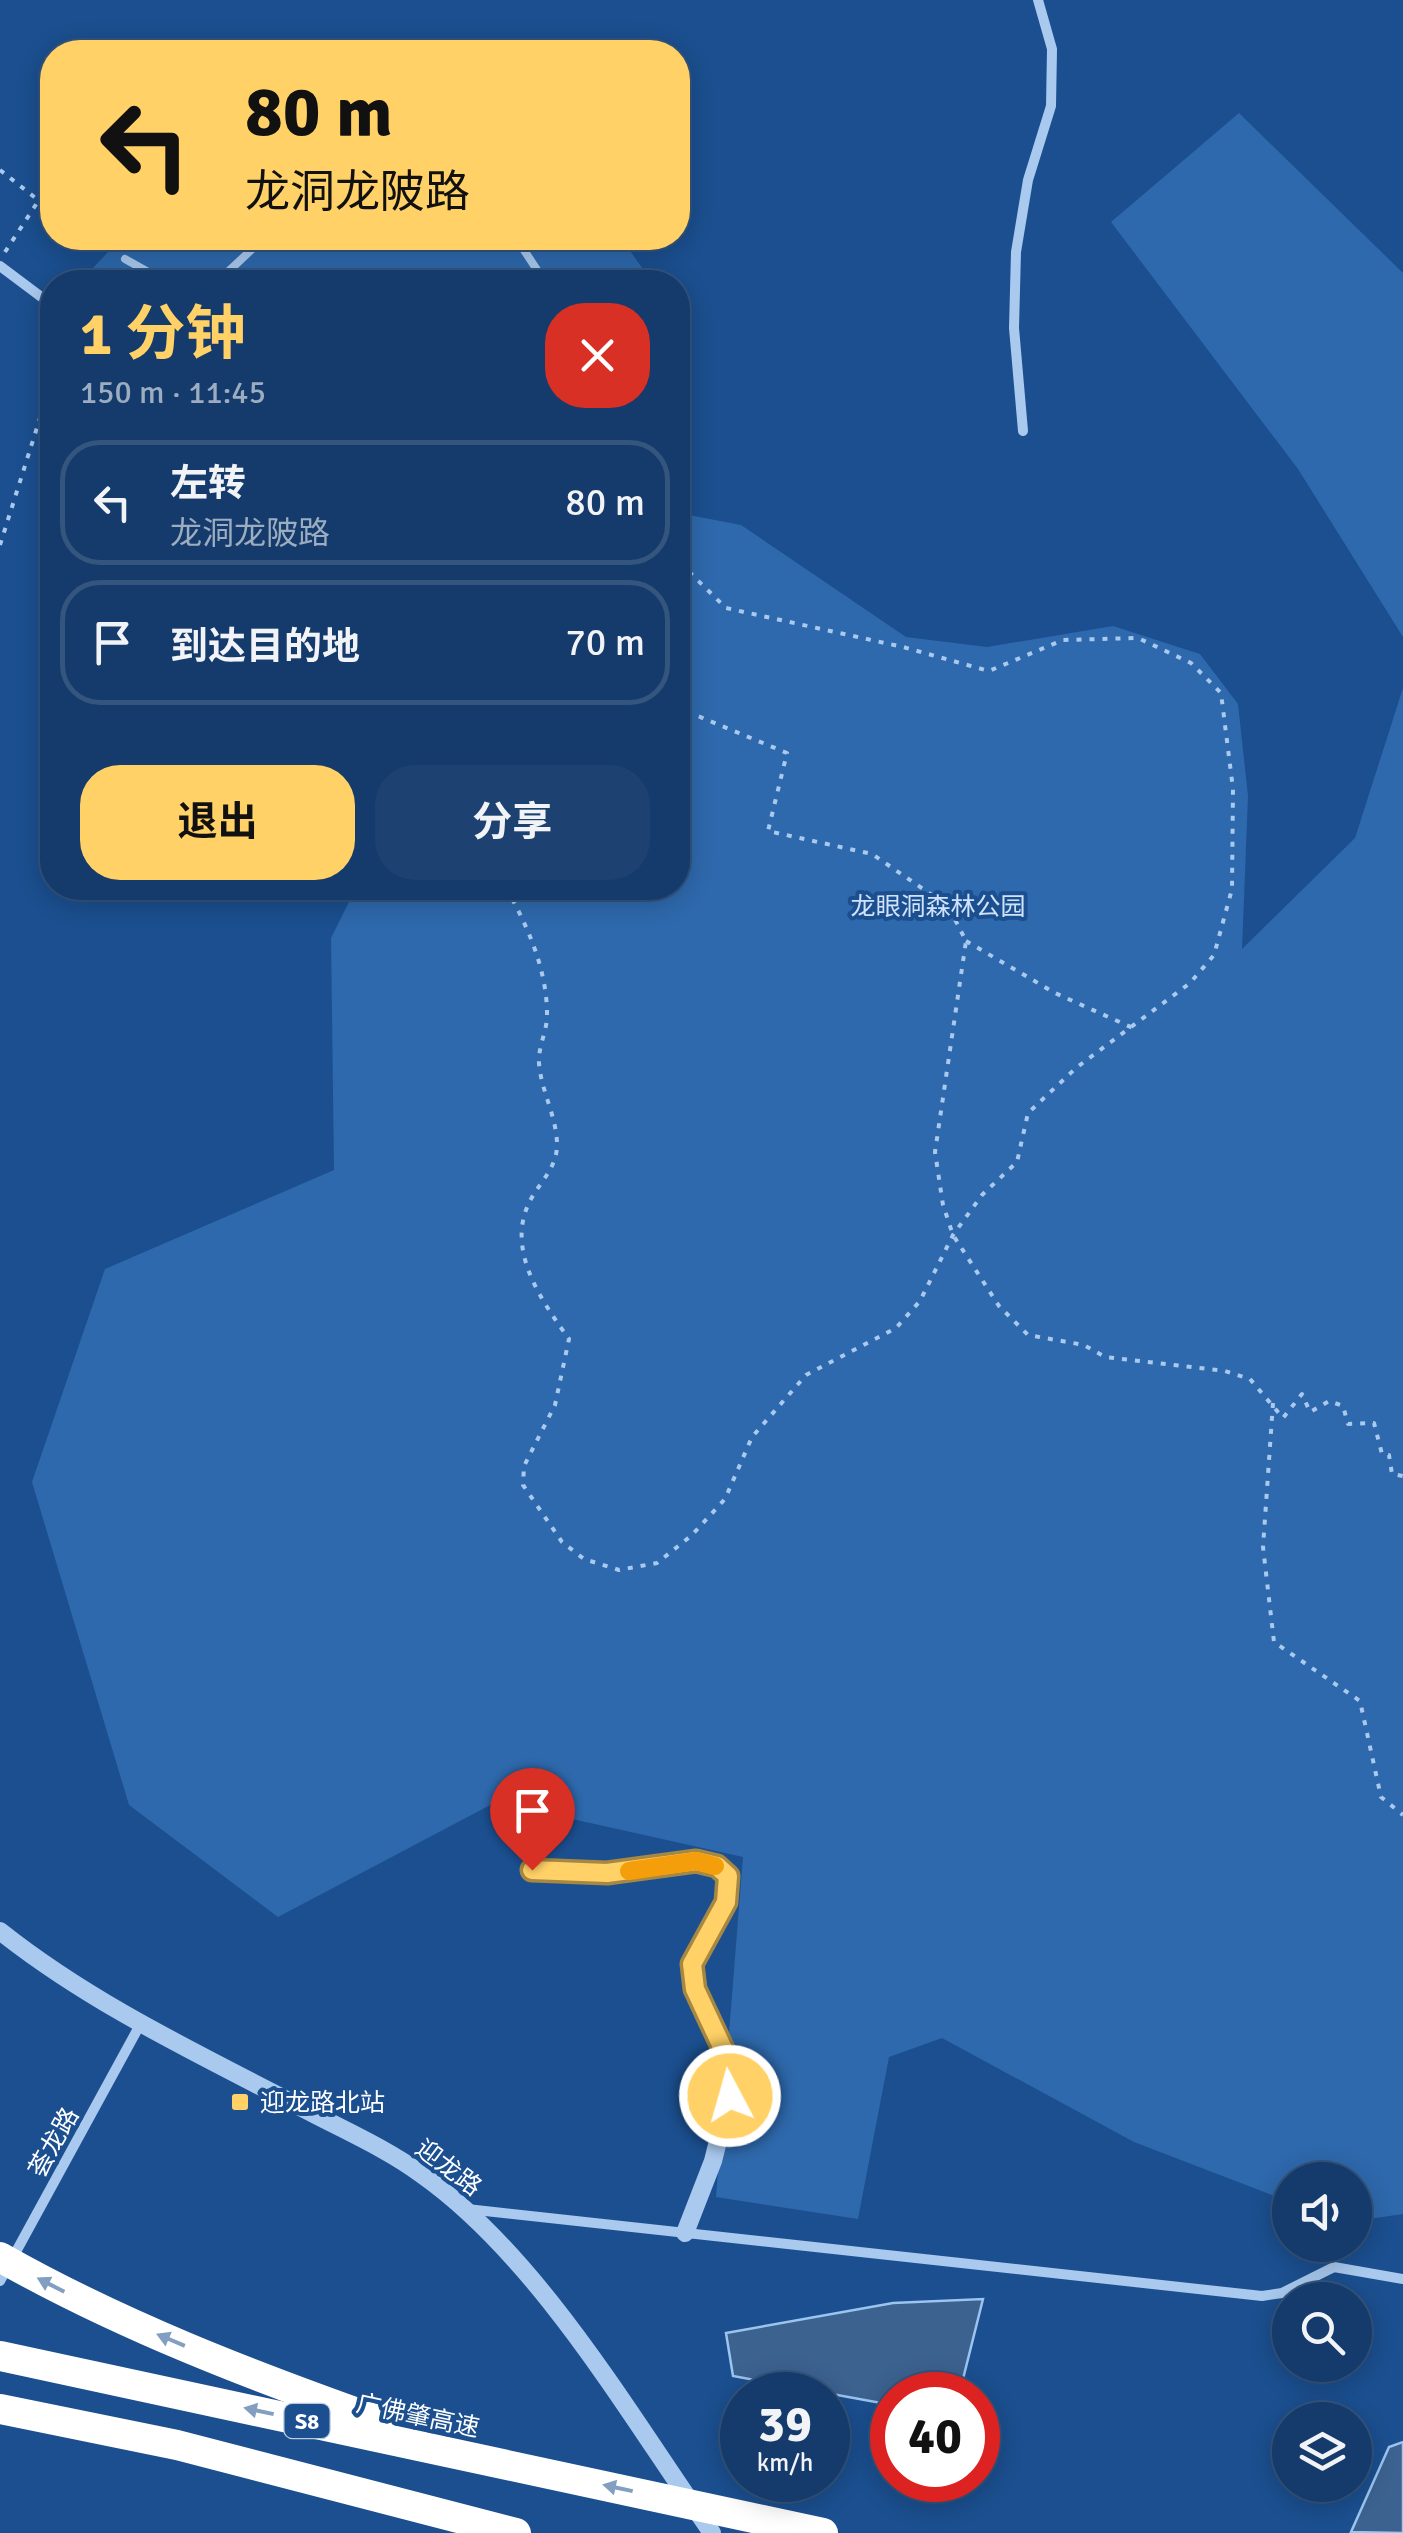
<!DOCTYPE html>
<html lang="zh">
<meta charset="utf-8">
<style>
:root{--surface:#143b6b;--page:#1d4271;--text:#f1f3f6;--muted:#9dadc1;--line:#33557e;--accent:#ffd166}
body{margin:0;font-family:Signika,"Noto Sans SC",sans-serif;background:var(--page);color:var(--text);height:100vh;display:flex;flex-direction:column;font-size:38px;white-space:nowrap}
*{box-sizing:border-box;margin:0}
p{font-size:32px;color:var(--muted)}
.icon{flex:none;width:55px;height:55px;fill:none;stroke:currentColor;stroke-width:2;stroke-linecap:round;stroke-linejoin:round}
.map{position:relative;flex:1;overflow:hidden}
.drawer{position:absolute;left:40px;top:270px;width:650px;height:630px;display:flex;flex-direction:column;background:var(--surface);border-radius:40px;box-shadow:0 5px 25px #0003,0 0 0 2px var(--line)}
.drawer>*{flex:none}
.banner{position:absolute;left:40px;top:40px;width:650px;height:210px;border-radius:40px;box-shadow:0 5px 25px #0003,0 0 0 2px var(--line);background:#ffd166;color:#111;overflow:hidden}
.tools{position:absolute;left:1272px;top:2162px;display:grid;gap:20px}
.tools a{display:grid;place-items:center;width:100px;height:100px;border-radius:50%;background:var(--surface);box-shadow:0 5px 25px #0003,0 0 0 2px var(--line);font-size:50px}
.speed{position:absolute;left:720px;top:2372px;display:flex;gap:20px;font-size:50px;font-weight:700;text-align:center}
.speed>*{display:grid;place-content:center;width:130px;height:130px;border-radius:50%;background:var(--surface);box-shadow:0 5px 25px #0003,0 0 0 2px var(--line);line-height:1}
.speed small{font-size:25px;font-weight:400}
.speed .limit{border:15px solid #d22;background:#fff;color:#111}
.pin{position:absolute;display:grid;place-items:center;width:85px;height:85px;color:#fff;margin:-102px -42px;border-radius:50% 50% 50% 0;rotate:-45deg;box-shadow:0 0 10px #0007}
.pin .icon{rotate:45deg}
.me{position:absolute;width:110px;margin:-55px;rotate:354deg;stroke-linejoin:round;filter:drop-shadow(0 0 8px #0008)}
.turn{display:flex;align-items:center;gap:35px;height:210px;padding:0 40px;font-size:45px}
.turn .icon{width:130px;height:130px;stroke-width:2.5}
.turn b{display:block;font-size:70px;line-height:85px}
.round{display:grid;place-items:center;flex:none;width:105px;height:105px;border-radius:40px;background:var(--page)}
.head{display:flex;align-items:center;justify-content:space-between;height:170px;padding:0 40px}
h1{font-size:60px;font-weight:700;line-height:75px;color:var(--accent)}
.button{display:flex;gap:20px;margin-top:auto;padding:20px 40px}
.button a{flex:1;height:115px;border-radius:40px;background:var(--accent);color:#111;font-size:40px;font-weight:700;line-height:115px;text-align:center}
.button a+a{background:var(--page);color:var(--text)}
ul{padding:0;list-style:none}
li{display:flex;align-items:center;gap:30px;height:125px;margin:0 20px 15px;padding:0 20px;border:5px solid var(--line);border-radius:40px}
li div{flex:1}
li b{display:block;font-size:38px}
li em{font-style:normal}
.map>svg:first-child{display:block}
</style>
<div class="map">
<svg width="1403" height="2533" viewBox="0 0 1403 2533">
<rect width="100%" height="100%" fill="#1b4f8f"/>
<g fill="#2e69ad">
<polygon points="1239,113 1403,273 1403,637 1298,469 1111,222"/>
<polygon points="121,238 621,238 652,282 80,282"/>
<polygon points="678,513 741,525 906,637 987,647 1113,626 1200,654 1238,704 1248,796 1242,949 1355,838 1403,688 1403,2214 1355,2221 1355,2180 1290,2180 1290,2202 1134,2142 942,2038 889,2057 858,2219 716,2197 743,1857 496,1802 278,1917 129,1805 32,1482 105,1269 334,1170 331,938 356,888 678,888"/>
</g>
<g fill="#3c6290" stroke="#9cc4f0" stroke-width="2.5">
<polygon points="983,2299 959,2395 892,2395 892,2405 733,2376 726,2333 893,2303"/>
<polygon points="1403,2442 1403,2533 1351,2532 1389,2447"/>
</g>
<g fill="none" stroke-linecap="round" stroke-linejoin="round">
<g stroke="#a9c9ee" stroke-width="4" stroke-dasharray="5 8" stroke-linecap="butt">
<polyline points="0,170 52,211"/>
<polyline points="92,238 114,251"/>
<polyline points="5,252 52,180"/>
<polyline points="0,545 52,380"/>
<polyline points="678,703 681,709 787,753 768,831 872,854 948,906 966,941 935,1152 943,1205 953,1235 999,1306 1028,1335 1084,1345 1105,1357 1225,1371 1250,1379 1283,1418 1302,1394 1310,1412 1329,1401 1343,1406 1348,1424 1374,1423 1382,1454 1389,1455 1392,1474 1403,1476"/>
<path d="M506,888C528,926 548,972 547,1018C546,1033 538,1048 539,1063C541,1091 557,1117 557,1145C557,1167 541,1181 531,1199C504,1248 541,1300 569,1339L555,1405L524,1466L523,1485L562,1542L584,1559L619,1570L657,1563L692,1535L725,1499L752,1437L806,1375L896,1328L920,1301L953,1235L982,1195L1017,1162L1028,1113L1076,1068L1190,983L1214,955L1232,889L1233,789L1221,693L1191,663L1138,638L1063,640L989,671L903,647L726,608L678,561"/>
<polyline points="966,941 1055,993 1133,1028"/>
<polyline points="1273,1403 1263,1547 1274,1642 1360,1701 1381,1797 1403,1815"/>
</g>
<g stroke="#a9c9ee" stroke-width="8">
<polyline points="516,238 545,282"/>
<polyline points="125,259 166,282"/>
<polyline points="217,282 264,238"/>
</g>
<g stroke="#a9c9ee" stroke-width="10">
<polyline points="0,266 52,305"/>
<polyline points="1023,431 1014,328 1016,252 1028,180 1051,106 1052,49 1038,0"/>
<polyline points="467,2209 1262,2296 1282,2293 1334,2267 1403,2279"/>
<polyline points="0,2281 141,2023"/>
</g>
<g stroke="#a9c9ee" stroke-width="18">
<polyline points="532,1870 607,1873 696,1861 717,1867 728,1876 726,1902 692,1964 695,1989 732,2068 729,2097 713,2161 685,2233"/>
<path d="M0,1931C93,2005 203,2056 308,2111C346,2131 387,2149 421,2174C539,2257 629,2415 712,2533"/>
</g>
<g stroke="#fff" stroke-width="30">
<path d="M0,2257C120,2325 250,2375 380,2421"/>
<polyline points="0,2356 823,2533"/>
<polyline points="0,2409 177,2445 516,2533"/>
</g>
</g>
<defs><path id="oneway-solid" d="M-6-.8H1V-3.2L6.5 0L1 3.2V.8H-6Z" transform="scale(2.5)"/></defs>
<g fill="#829ec1">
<use href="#oneway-solid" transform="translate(51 2285) rotate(-153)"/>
<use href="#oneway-solid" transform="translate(171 2340) rotate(-157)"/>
<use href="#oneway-solid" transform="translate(259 2411) rotate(-168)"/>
<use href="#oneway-solid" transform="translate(618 2488) rotate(-168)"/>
</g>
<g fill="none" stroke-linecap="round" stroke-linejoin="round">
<defs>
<polyline id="route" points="532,1870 607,1873 696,1861 717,1866 728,1876 726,1902 692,1964 695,1989 732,2068 730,2096"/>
</defs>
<use href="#route" stroke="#a68842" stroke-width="25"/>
<use href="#route" stroke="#ffd166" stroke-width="18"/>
<polyline stroke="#f59e0b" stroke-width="18" points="629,1871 696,1861 715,1866"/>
</g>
<rect fill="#ffd166" stroke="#1b4f8f" stroke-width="4" x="230" y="2092" width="20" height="20" rx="5"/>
<g text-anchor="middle" stroke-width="8" stroke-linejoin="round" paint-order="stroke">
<rect fill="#1b4f8f" stroke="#bbcadd" stroke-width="2.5" x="284.5" y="2404" width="45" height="34" rx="8"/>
<g font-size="22" font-weight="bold" fill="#fff">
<text x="307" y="2429">S8</text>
</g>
<g font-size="25" fill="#cfe3fa" stroke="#1b4f8f">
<text x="938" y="915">龙眼洞森林公园</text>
</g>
<g font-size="25" fill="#fff" stroke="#1b4f8f" text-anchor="start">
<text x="260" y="2111">迎龙路北站</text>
</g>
<g font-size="25" fill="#fff" stroke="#1b4f8f">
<text transform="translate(53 2142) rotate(-61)" y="9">荟龙路</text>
<text transform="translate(449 2167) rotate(37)" y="9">迎龙路</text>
<text transform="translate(418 2415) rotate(12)" y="9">广佛肇高速</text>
</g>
</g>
</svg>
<div class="tools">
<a><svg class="icon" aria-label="sound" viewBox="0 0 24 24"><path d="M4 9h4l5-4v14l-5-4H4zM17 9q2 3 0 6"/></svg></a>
<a><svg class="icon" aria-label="search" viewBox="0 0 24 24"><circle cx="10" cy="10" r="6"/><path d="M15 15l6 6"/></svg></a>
<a><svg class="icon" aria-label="layers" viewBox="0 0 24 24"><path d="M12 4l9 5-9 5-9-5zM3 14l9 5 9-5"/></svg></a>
</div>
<div class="speed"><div>39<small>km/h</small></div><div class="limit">40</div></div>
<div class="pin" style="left:532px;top:1870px;background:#d93025"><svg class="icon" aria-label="arrive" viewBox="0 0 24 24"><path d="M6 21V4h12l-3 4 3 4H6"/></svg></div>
<svg class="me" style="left:730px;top:2096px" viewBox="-20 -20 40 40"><circle r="17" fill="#ffd166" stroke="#fff" stroke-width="3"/><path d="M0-11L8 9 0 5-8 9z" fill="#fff"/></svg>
<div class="banner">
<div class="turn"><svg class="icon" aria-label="left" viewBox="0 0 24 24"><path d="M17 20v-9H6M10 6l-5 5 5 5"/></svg><div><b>80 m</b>龙洞龙陂路</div></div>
</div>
<section class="drawer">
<div class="head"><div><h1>1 分钟</h1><p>150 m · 11:45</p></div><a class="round" style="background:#d93025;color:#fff"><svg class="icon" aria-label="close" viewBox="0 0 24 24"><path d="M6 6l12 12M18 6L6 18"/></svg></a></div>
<ul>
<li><svg class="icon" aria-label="left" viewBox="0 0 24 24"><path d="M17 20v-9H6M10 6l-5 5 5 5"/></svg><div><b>左转</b><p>龙洞龙陂路</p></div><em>80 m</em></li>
<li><svg class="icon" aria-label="arrive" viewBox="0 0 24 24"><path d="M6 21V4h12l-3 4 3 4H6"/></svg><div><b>到达目的地</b></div><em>70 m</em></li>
</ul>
<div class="button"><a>退出</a><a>分享</a></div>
</section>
</div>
